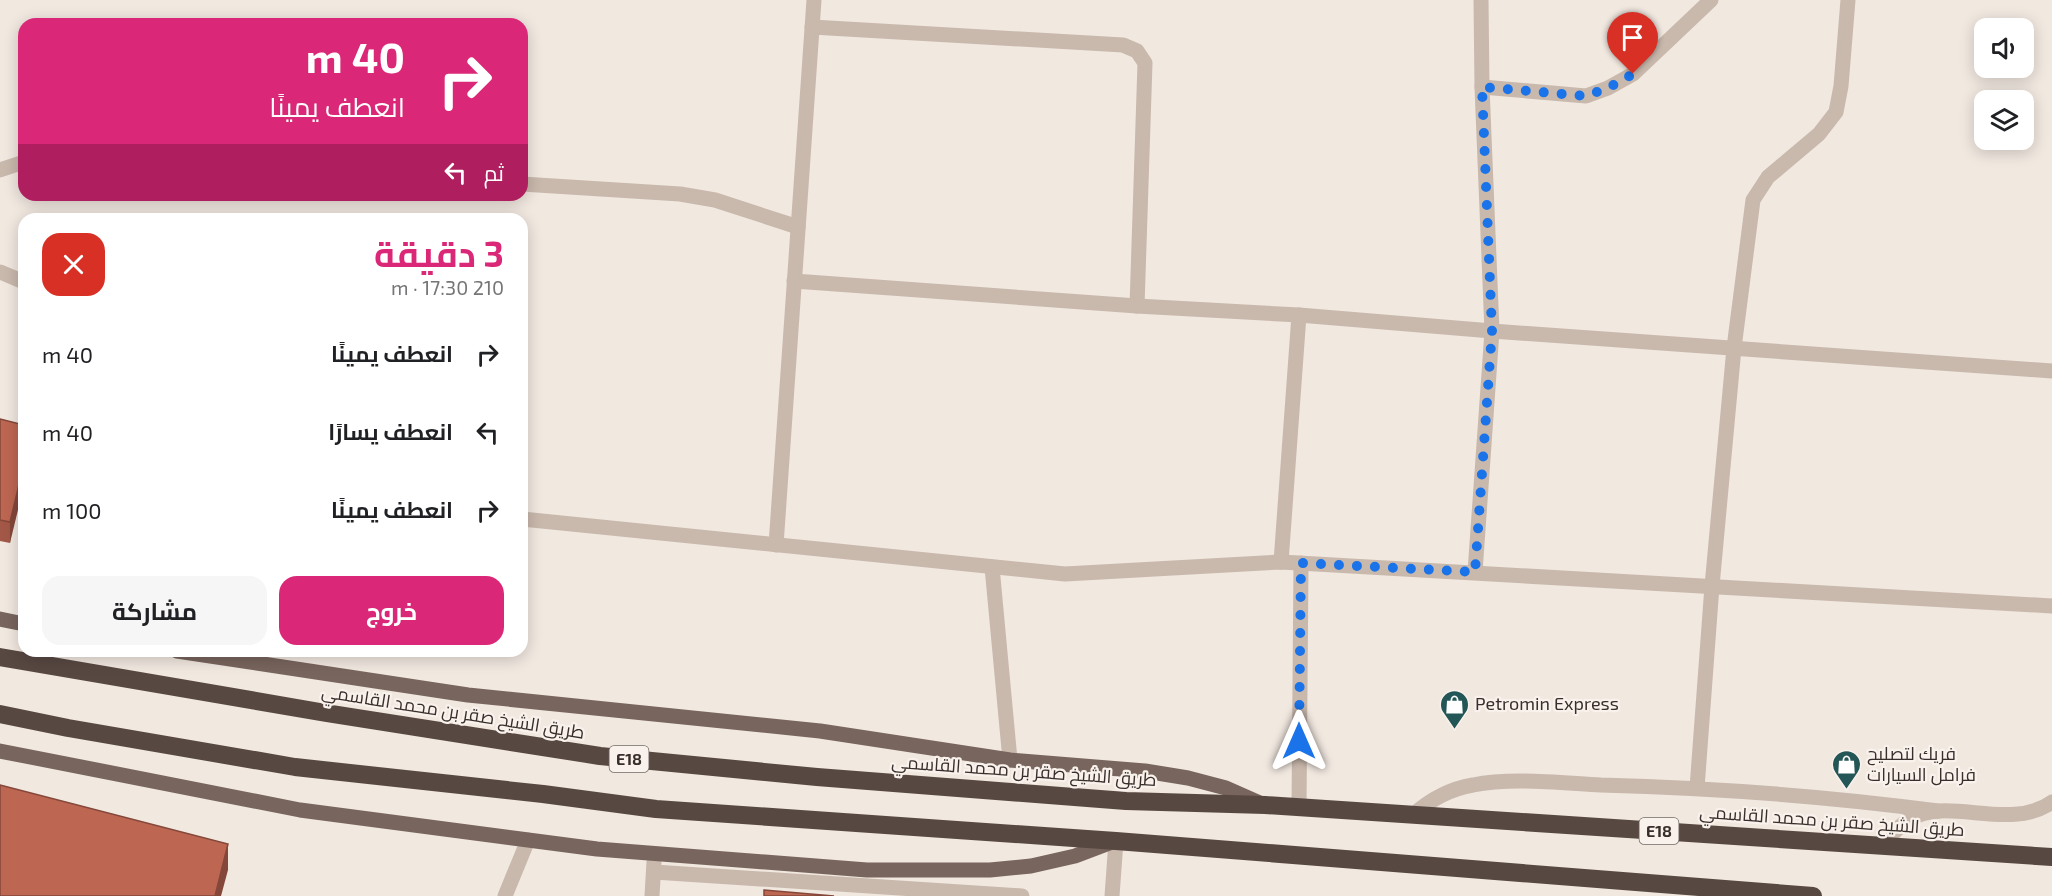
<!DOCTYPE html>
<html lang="ar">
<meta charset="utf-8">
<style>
:root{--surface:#fff;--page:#f6f6f6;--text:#202124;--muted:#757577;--accent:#db2777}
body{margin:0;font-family:"Exo 2",Cairo,sans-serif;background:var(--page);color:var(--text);direction:rtl;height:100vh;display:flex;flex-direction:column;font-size:22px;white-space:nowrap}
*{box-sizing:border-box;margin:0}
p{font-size:20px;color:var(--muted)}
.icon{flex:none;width:33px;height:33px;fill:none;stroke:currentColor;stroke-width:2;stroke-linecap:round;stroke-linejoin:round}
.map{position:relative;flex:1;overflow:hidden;direction:ltr}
.sheet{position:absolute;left:18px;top:213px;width:510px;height:444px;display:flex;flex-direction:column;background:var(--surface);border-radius:18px;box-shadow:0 3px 15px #0003;direction:rtl}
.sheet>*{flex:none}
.guide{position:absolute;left:18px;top:18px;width:510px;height:183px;border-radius:18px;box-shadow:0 3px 15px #0003;direction:rtl;background:#db2777;color:#fff;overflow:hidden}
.tools{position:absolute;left:1974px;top:18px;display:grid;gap:12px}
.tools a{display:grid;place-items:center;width:60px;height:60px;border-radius:12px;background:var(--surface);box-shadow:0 3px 15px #0003;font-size:30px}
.pin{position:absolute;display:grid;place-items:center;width:51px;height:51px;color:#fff;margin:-62px -26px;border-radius:50% 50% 50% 0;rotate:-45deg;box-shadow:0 0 6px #0007}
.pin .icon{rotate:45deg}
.me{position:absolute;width:66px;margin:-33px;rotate:0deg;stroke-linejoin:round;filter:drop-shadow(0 0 4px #0008)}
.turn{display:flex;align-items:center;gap:21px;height:126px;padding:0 24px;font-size:27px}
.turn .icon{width:78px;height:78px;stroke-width:2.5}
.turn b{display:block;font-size:42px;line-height:51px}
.then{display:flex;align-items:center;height:57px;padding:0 24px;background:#0003;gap:12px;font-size:22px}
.round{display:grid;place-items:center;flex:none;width:63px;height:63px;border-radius:18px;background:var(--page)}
.headline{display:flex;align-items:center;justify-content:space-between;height:102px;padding:0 24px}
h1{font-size:36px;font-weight:700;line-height:45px;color:var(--accent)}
.button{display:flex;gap:12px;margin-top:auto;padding:12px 24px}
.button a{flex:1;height:69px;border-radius:18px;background:var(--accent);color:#fff;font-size:24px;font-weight:700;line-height:69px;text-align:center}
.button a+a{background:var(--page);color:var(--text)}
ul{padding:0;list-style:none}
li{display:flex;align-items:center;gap:18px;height:78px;padding:0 24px}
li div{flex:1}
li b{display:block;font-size:22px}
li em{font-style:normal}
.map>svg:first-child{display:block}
</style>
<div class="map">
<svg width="2052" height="896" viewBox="0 0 2052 896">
<rect width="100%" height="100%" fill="#f1e8e0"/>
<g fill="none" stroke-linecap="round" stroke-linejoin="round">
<g stroke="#c9b8ac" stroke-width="15">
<polyline points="654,872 1022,896"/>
<polyline points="505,896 528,840"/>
<polyline points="652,896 654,862"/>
<polyline points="1112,896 1116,841"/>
</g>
<g stroke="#c9b8ac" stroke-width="15">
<polyline points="812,27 1123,45 1137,51 1145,63 1137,306"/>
<polyline points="1482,87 1586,96 1608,88 1633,74 1711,0"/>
<polyline points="0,170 24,162"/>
<polyline points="522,184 680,194 715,200 798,227"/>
<polyline points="0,272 24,282"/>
<polyline points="794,281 1137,306 1299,315 1492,331 2052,371"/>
<polyline points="522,519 1065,574 1281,562 2052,606"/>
<polyline points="776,545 814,0"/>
<polyline points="1281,562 1299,315"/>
<polyline points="992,567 1010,760"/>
<polyline points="1475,572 1492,331 1482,87 1481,0"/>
<polyline points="1697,788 1712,586 1734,348 1753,200 1768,177 1819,134 1836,112 1841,86 1848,0"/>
<polyline points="1299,808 1301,563"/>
<path d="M1413,815C1431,799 1449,789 1473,785C1511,777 1562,783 1601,785C1714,788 1826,796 1938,811"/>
<path d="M1883,845C1891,836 1899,825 1910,819C1948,796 2010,832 2052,802"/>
</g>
<g stroke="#78655d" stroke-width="15">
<polyline points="0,619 24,624"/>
<polyline points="177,651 468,695 820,731 1010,760 1145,771 1188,778 1226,788 1260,803"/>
<polyline points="0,751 300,810 597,849 867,870 990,870 1031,866 1075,856 1112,842"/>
</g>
<g stroke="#584842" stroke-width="18">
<polyline points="0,657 326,713 600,756 817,777 1126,801 1265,805 2052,857"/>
<polyline points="0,714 68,728 295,767 543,794 656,809 1116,841 1813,896"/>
</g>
</g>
<polygon fill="#a35847" points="0,419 24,425 10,543 0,541"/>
<g fill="#844739">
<polygon points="24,464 24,485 10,543 10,522"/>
<polygon points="228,844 228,870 221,896 215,896"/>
</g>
<g fill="#bd6652" stroke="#844739" stroke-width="1.5">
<polygon points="0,419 24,425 24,464 10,522 0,520"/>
<polygon points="0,785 228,844 215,896 0,896"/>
<polygon points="764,890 834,896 764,896"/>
</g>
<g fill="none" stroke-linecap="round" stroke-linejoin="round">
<polyline stroke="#1a73e8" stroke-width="10" stroke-dasharray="0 18" points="1299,741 1301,563 1475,572 1492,331 1482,87 1586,96 1608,88 1633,74"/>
</g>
<defs>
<symbol id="shop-pin" viewBox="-11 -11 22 30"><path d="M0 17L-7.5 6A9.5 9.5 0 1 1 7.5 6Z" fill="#235656" stroke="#f9f2ec"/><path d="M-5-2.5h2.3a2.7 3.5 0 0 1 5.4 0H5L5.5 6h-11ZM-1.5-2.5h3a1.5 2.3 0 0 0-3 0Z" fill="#fff"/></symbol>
</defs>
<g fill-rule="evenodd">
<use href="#shop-pin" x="1438" y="688" width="33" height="45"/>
<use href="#shop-pin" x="1830" y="748" width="33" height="45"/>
</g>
<g text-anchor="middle" stroke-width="4.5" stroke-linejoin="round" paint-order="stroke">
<g fill="#f9f2ec" stroke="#726965" stroke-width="1.5">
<rect x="609.5" y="746" width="39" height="26" rx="4.5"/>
<rect x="1639.5" y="818" width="39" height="26" rx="4.5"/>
</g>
<g font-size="16" font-weight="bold" fill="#382e2b">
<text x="629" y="765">E18</text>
<text x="1659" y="837">E18</text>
</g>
<g font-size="18" fill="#382e2b" stroke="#f9f2ec" text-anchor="start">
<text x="1475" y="710">Petromin Express</text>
<text x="1867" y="760">فريك لتصليح<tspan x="1867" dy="21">فرامل السيارات</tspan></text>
</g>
<g font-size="18" fill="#382e2b" stroke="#f9f2ec">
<text transform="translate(453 712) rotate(9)" y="6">طريق الشيخ صقر بن محمد القاسمي</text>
<text transform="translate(1024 771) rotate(4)" y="6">طريق الشيخ صقر بن محمد القاسمي</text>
<text transform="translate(1832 821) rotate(4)" y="6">طريق الشيخ صقر بن محمد القاسمي</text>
</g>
</g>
</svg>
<div class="tools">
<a><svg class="icon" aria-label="sound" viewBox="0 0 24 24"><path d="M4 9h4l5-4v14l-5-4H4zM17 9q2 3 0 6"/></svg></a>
<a><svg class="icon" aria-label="layers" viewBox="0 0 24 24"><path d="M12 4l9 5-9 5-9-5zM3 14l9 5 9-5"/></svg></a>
</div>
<div class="pin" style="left:1633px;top:74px;background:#d93025"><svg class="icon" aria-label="arrive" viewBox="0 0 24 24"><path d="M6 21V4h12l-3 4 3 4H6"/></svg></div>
<svg class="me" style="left:1299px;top:741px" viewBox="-20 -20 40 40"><path d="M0-17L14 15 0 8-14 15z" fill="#1a73e8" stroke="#fff" stroke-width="4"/></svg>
<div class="guide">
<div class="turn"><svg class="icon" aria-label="right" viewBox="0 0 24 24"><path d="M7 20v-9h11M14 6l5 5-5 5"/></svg><div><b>40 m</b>انعطف يمينًا</div></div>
<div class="then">ثم<svg class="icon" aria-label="left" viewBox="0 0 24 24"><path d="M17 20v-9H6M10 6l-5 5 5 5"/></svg></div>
</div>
<section class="sheet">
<div class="headline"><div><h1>3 دقيقة</h1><p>210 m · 17:30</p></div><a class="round" style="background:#d93025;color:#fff"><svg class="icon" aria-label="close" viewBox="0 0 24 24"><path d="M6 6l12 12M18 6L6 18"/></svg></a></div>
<ul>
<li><svg class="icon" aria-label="right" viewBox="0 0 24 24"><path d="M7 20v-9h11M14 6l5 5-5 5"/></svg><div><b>انعطف يمينًا</b></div><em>40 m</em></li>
<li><svg class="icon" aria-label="left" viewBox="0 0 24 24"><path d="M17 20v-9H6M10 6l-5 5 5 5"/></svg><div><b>انعطف يسارًا</b></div><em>40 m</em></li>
<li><svg class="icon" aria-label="right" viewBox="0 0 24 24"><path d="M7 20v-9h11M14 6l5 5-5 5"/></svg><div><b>انعطف يمينًا</b></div><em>100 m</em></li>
</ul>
<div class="button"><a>خروج</a><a>مشاركة</a></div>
</section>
</div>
